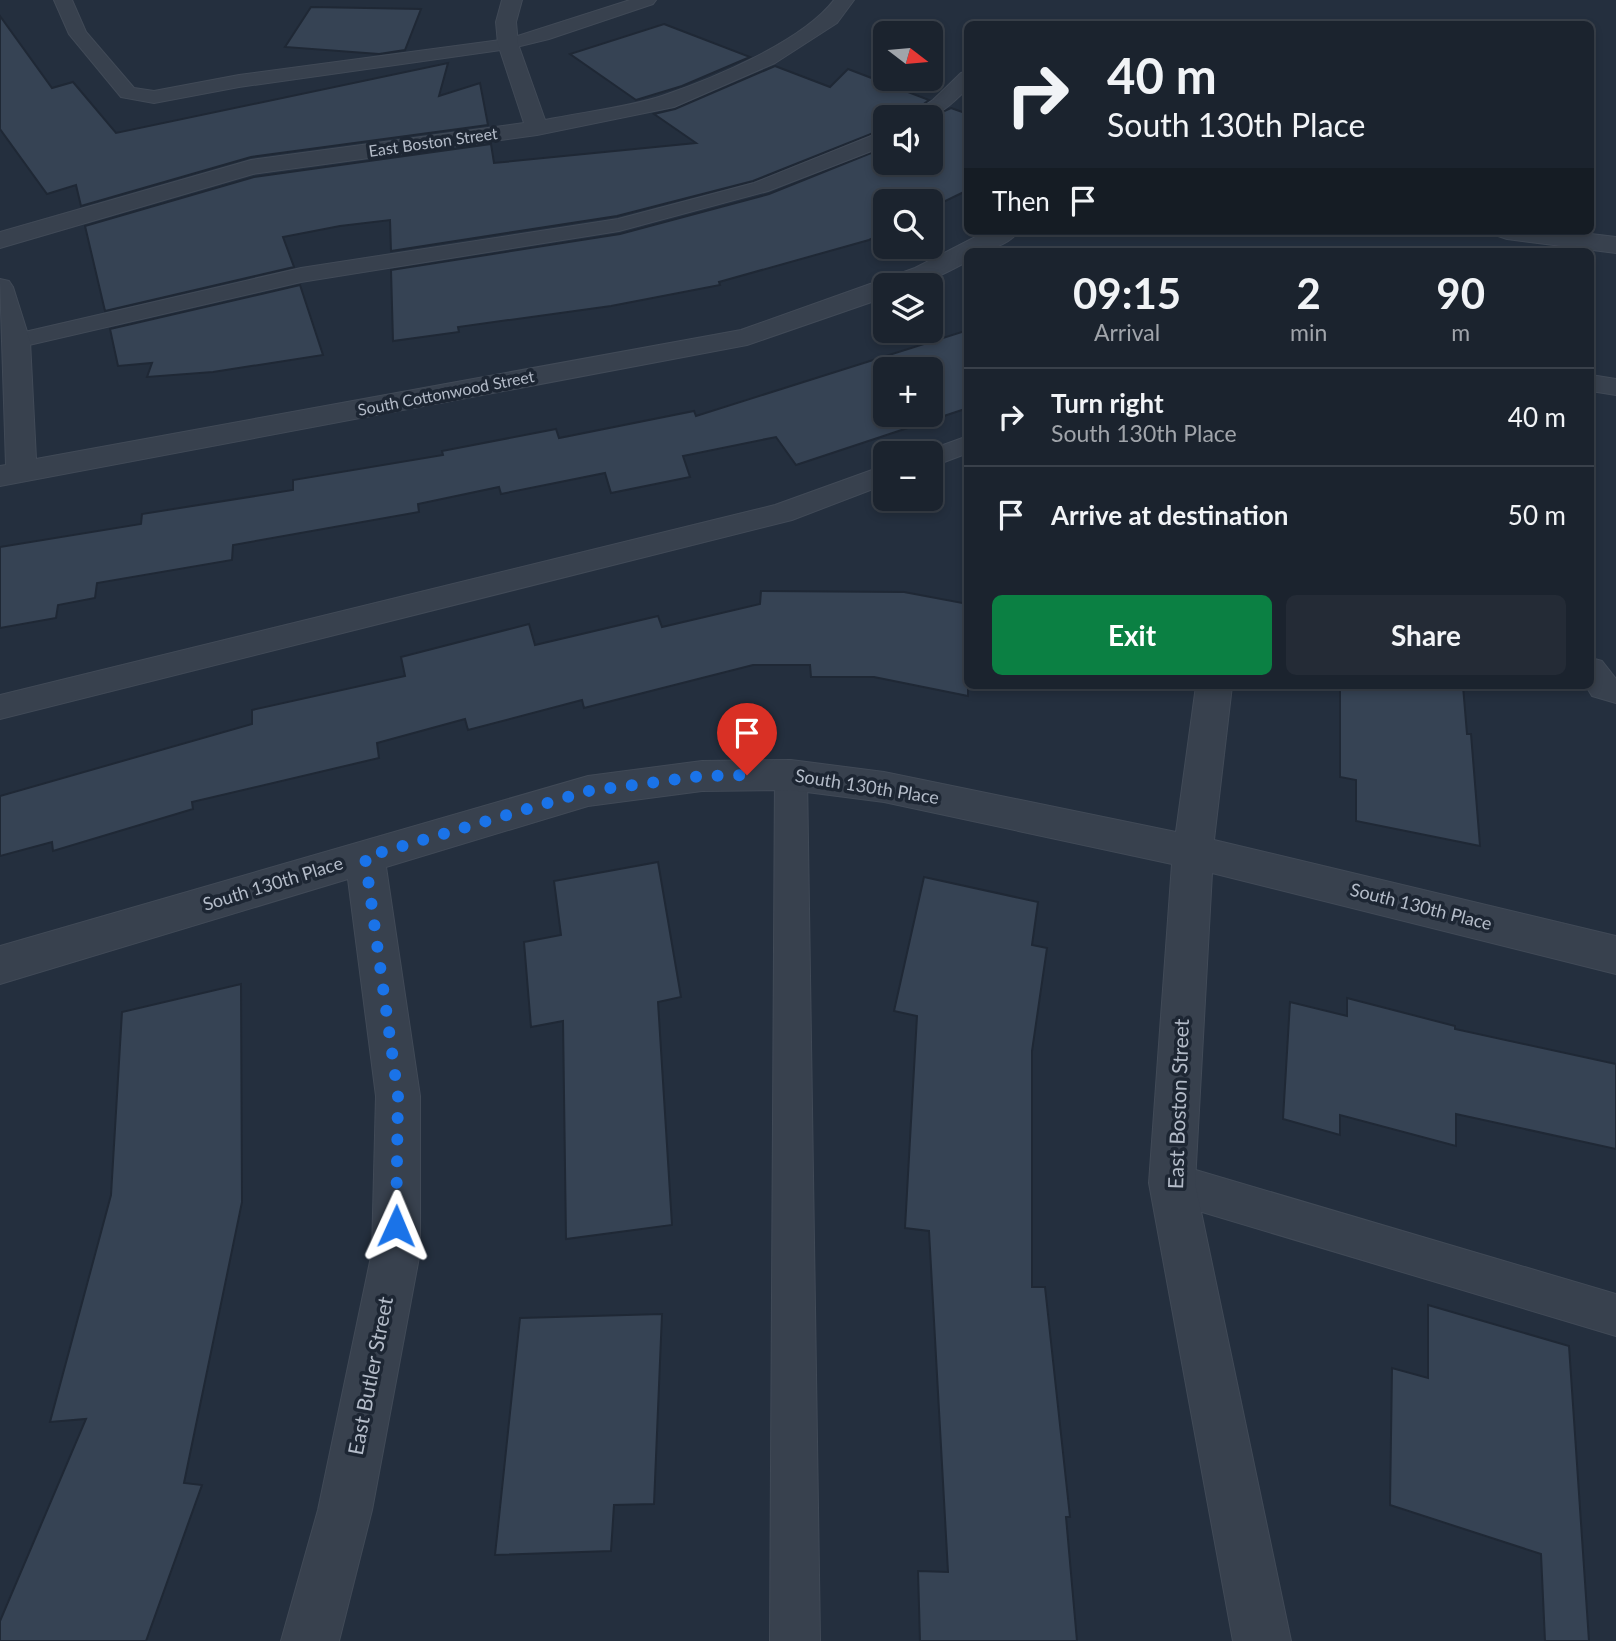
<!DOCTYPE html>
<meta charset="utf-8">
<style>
:root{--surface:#1b232e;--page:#242b36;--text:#f1f3f6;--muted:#a0a4aa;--line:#39404a;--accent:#0b8043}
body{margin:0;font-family:Lato,sans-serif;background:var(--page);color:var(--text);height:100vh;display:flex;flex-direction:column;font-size:26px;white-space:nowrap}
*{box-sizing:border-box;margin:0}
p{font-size:23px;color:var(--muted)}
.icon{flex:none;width:38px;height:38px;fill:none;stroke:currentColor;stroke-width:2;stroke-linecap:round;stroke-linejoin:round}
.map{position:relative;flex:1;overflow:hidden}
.panel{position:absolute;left:964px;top:248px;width:630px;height:441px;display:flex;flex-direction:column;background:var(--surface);border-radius:10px;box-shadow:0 4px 10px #0003,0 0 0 2px var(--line)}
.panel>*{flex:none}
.top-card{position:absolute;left:964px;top:21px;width:630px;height:214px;border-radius:10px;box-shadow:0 4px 10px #0003,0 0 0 2px var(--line);background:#1b232e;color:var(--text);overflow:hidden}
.needle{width:46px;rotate:106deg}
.fabs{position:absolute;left:873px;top:21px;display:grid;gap:14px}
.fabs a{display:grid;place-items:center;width:70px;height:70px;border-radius:10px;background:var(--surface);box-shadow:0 4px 10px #0003,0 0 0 2px var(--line);font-size:35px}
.pin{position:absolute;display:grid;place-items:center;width:60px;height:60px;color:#fff;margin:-72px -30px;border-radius:50% 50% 50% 0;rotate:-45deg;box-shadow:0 0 7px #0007}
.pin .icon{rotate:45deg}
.me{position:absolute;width:77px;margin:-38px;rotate:1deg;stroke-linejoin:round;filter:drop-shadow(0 0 5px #0008)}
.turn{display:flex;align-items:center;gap:24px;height:147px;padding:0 28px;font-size:32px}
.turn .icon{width:91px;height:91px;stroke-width:2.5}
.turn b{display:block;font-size:49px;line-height:60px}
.then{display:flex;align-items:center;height:66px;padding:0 28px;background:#0003;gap:14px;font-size:26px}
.eta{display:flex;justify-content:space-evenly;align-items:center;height:119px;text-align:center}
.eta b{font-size:42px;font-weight:700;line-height:49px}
.primary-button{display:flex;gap:14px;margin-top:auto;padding:14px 28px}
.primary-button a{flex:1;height:80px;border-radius:10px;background:var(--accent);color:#fff;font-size:28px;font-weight:700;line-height:80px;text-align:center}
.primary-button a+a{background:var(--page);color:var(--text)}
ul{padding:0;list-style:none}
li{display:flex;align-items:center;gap:21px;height:98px;padding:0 28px;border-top:2px solid var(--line)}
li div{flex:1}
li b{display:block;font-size:26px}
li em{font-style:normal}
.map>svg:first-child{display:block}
</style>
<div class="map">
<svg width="1616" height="1641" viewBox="0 0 1616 1641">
<rect width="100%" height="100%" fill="#242f3e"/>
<g fill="#364354" stroke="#1f2835" stroke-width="2" fill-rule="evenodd">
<polygon points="311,7 421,9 405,50 379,54 285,47"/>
<polygon points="0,16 52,88 73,82 116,133 448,63 439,96 480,83 488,125 251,157 81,206 76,185 47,194 0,129"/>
<polygon points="664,24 750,57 682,86 636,100 570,54"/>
<polygon points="775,66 830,87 848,69 929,100 906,117 886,117 886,128 753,181 617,216 391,251 390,220 340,226 283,237 294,267 105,311 85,226 254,177 491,144 494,163 696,143 654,114 675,109"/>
<polygon points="951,108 968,114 968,190 931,208 931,201 886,201 886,232 869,240 719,282 720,285 611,306 458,327 459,332 393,341 391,270 620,234 769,194 886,147 886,163 931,163 931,117"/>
<polygon points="300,285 323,355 213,372 147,377 152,363 118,366 110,329"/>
<path d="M968,330V408L796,465L776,437L683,456L690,477L611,493L605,473L501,494L499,487L418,504L419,512L233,545L232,560L97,583L95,598L58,605L56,618L0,628V547L141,524L142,514L293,490V480L443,455L442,451L556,429L559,438L694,411L696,416ZM886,369H931V415H886Z"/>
<polygon points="761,591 904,592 968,604 968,696 874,677 811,677 810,665 753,665 584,708 582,700 468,730 465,719 377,743 379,758 192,802 193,809 53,851 52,842 0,856 0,796 252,724 252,710 405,676 401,657 529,624 535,645 658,616 662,627 760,604"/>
<polygon points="1340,686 1463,686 1467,734 1471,734 1480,846 1356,821 1356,780 1340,777"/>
<polygon points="658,862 681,997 658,1002 672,1225 566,1239 563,1021 531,1027 524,942 561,935 554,881"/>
<polygon points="924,877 1038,902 1032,945 1047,948 1032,1051 1032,1287 1045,1287 1070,1517 1066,1517 1077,1641 920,1641 918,1571 948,1572 929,1231 905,1228 917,1016 894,1011"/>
<polygon points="241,984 242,1202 184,1483 202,1485 146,1641 0,1641 0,1621 86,1419 50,1422 111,1195 122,1012"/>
<polygon points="1347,998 1455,1026 1455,1029 1616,1064 1616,1149 1456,1114 1456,1146 1340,1115 1340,1135 1283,1119 1290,1002 1347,1016"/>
<polygon points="1428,1305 1569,1346 1589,1641 1545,1641 1541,1554 1390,1505 1392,1368 1428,1378"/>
<polygon points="662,1314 654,1504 614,1505 611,1551 495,1555 520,1318"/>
</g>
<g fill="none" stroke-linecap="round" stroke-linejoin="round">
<defs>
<g id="service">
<polygon points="54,0 72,0 86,32 134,88 154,91 239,75 508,39 630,0 656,0 653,4 549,39 508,49 239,87 154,103 121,97 69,34"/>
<path d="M968,71V88C945,110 941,117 908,117L933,100L961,73Z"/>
<polygon points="886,130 886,144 874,150 768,191 619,231 301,282 16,348 8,346 4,341 8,336 16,334 301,268 618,219 754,183"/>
<polygon points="1591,375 1616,379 1616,395 1591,391"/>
<polygon points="968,436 968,453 931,467 931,453 921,453"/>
<polygon points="886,465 886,484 792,520 0,719 0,695 775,505"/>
<polygon points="1591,658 1602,661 1616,679 1616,703 1592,696 1586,686 1591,686"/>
<polygon points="791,762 802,766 807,775 820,1641 770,1641 775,775 780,766"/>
<polygon points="1172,1163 1616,1294 1616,1336 1172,1203 1158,1197 1152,1183 1158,1169"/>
</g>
<g id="minor">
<path d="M502,0H522L516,22L518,44L545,120C583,112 625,108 662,96C712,79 802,42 834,0H854L837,23L775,63L674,107L537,135L253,174L0,248V232L251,160L524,123L498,44L496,22Z"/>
<path d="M987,231H1019C1008,246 985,252 968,252V261C935,279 924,285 886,285V297L747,345L0,486V466L6,465L0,279L9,281L13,287L30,341L36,459L741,330L915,268Z"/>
<polygon points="1494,231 1566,231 1616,237 1616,253 1507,239 1498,236"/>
<polygon points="1196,686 1232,686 1214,840 1616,936 1616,974 1212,873 1195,1183 1291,1641 1233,1641 1149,1183 1172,864 884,802 791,790 702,791 588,806 386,867 420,1096 420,1252 372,1510 339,1641 281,1641 318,1510 372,1252 376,1096 348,879 0,984 0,946 588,776 702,761 791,760 884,772 1176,832"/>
</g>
</defs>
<use href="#service" stroke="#414a57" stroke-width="2"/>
<use href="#minor" stroke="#414a57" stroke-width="2"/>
<use href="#service" fill="#38414e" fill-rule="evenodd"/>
<use href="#minor" fill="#38414e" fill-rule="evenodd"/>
</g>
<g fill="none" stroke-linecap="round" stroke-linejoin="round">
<polyline stroke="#1a73e8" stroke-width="12" stroke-dasharray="0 21.6" points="396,1226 398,1096 365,857 588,791 702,776 747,775"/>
</g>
<g text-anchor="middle" stroke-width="7" stroke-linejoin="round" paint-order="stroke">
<g font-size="16" fill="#b4bcc9" stroke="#1d2633">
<text transform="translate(433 142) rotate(-8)" y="6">East Boston Street</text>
<text transform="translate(446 393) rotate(-11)" y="6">South Cottonwood Street</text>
</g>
<g font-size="18" fill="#b4bcc9" stroke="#1d2633">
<text transform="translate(867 787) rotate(9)" y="6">South 130th Place</text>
<text transform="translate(273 884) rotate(-17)" y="6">South 130th Place</text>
<text transform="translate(1421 907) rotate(14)" y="6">South 130th Place</text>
</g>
<g font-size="21" fill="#b4bcc9" stroke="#1d2633">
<text transform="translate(1179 1104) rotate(-88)" y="7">East Boston Street</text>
<text transform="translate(371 1376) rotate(-79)" y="7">East Butler Street</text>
</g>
</g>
</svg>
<div class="fabs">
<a><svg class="needle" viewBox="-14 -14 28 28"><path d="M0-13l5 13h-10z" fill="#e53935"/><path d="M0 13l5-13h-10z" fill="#a0a4aa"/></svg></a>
<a><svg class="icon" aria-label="sound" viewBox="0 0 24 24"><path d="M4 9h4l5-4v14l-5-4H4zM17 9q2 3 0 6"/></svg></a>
<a><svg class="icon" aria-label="search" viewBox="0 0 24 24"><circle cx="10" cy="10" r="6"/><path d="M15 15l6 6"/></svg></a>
<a><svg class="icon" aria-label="layers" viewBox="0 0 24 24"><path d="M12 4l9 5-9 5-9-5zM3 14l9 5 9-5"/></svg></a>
<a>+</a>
<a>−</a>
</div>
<div class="pin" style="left:747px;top:775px;background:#d93025"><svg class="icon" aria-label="arrive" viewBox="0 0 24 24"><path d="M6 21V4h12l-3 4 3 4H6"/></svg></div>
<svg class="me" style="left:396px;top:1226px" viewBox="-20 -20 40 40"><path d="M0-17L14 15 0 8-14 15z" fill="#1a73e8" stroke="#fff" stroke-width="4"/></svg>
<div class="top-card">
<div class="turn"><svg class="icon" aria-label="right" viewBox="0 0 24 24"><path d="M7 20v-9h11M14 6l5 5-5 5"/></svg><div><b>40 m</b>South 130th Place</div></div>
<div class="then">Then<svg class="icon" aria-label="arrive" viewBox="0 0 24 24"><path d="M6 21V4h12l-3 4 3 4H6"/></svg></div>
</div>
<section class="panel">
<div class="eta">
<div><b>09:15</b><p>Arrival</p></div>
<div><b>2</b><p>min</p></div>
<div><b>90</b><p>m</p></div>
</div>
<ul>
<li><svg class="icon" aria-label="right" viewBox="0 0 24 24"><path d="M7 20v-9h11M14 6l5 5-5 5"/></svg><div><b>Turn right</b><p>South 130th Place</p></div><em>40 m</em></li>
<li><svg class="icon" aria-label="arrive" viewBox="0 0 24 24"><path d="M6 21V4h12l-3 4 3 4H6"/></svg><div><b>Arrive at destination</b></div><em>50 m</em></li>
</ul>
<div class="primary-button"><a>Exit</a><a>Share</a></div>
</section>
</div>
